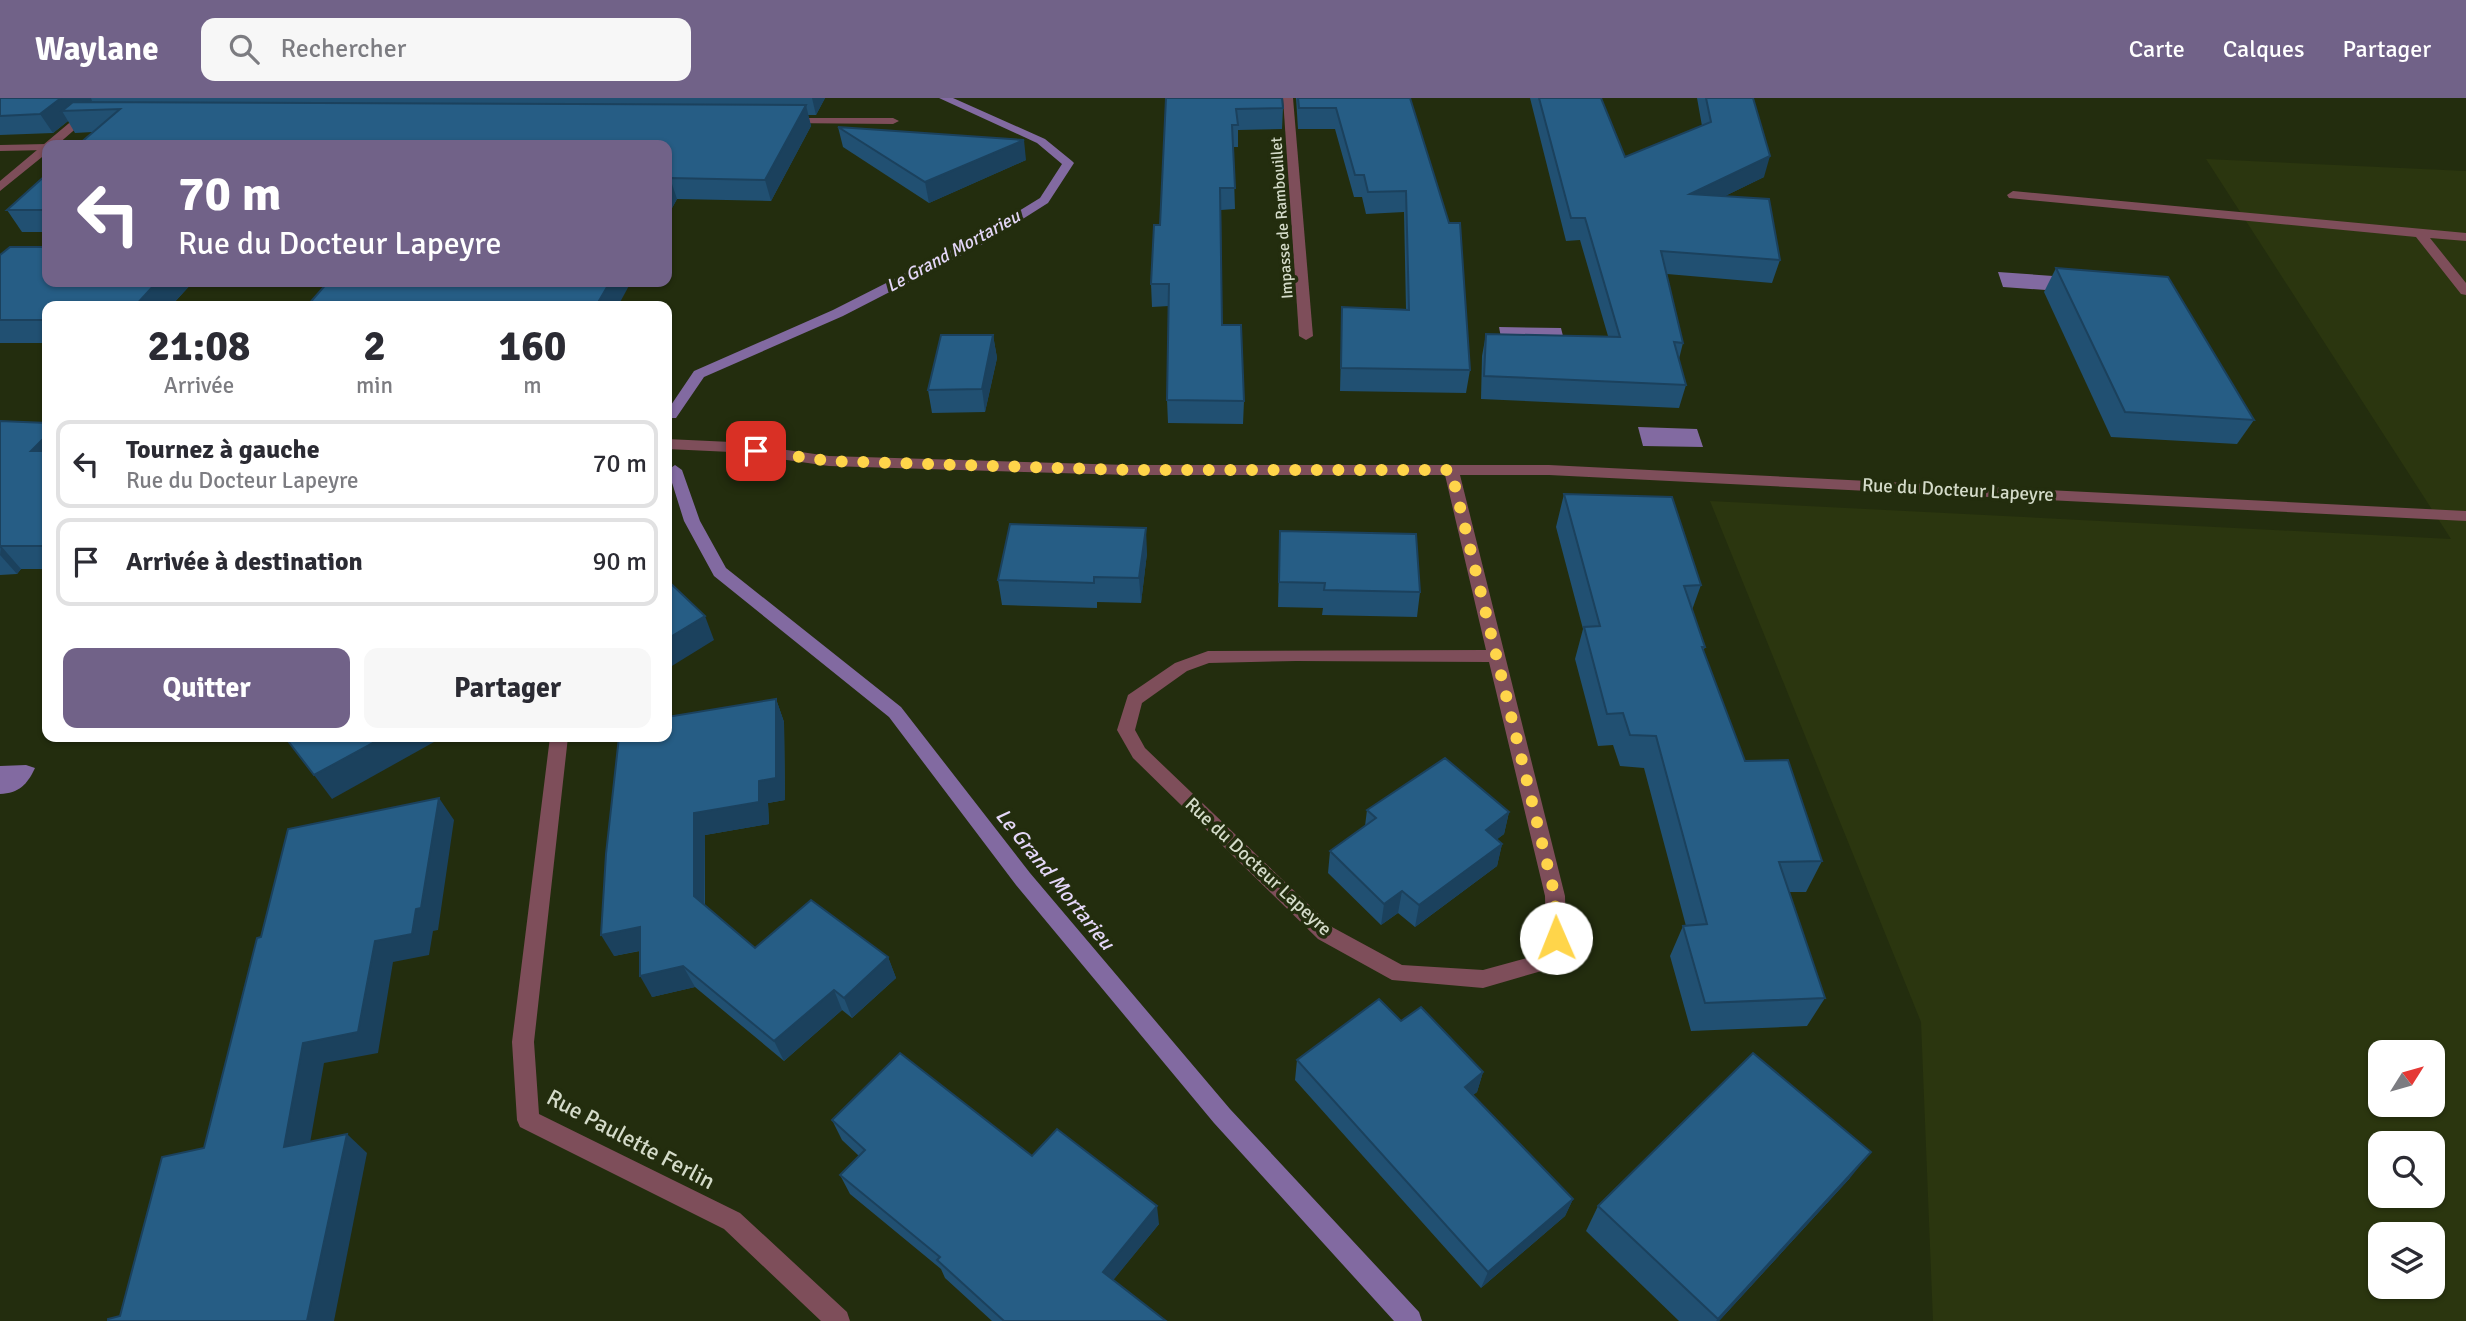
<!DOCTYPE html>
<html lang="fr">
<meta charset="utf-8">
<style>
:root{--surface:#fff;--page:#f7f7f7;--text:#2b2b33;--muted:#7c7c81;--line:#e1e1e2;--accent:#716288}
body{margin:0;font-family:Signika,sans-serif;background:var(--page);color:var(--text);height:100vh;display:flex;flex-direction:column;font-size:26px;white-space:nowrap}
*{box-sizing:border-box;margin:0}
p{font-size:23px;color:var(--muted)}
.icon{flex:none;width:38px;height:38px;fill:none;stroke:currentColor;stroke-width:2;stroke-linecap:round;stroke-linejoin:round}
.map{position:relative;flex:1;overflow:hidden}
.details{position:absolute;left:42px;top:203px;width:630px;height:441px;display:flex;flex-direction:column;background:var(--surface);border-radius:14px;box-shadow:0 2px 5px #0004}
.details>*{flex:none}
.top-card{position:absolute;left:42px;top:42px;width:630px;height:147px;border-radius:14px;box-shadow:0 2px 5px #0004;background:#716288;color:#fff;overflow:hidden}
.needle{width:46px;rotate:53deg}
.controls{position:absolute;left:2368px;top:942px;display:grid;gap:14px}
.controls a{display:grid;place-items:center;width:77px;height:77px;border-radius:14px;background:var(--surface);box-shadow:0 2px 5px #0004;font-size:35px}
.pin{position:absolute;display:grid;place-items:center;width:60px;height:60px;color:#fff;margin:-30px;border-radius:14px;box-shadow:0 4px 10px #0006}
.me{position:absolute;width:77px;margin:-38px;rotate:359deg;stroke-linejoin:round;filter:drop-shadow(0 0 5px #0008)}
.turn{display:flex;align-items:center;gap:24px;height:147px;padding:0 21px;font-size:32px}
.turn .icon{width:91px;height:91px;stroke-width:2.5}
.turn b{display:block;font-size:49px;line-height:60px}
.eta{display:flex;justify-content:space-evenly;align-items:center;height:119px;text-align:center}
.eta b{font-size:42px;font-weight:800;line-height:49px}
.primary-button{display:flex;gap:14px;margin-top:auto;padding:14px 21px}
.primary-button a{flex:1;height:80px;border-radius:14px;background:var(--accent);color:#fff;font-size:28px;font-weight:800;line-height:80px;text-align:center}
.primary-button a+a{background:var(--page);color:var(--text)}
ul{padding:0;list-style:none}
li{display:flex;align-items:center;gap:21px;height:88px;margin:0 14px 10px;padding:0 7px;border:4px solid var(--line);border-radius:14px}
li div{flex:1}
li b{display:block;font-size:26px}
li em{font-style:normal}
header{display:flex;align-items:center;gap:42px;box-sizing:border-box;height:98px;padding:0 35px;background:var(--accent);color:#fff}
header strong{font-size:33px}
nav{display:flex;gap:38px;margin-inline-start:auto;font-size:24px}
.search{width:490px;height:63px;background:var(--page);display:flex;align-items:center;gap:18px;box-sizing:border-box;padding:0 24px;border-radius:14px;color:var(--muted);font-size:26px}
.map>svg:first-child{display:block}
</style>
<header>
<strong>Waylane</strong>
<div class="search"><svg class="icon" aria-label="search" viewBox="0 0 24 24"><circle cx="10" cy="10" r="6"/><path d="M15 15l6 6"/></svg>Rechercher</div>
<nav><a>Carte</a><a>Calques</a><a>Partager</a></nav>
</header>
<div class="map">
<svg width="2466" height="1223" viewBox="0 0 2466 1223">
<rect width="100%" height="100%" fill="#232d0e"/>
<path fill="#2b360f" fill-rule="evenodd" d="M2206,61L2466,73V1223H1933L1921,924L1710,403L2451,441ZM2380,954H2432V1006H2380ZM2380,1045H2432V1097H2380ZM2380,1136H2432V1188H2380Z"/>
<g fill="#826aa1">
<polygon points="1998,174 2053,178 2060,193 2003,189"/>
<polygon points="1499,229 1561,230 1565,246 1502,245"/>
<polygon points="1638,329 1697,331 1703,349 1643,348"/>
<path d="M26,667L35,670C27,687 19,695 0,696V668Z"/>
</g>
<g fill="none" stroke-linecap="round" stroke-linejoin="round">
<g fill="#826aa1" fill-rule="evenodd">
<polygon points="939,0 953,0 1045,41 1072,63 1074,65 1048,105 983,146 843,218 704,279 676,320 667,320 667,313 694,273 833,212 975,140 1040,100 1062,66 1037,45"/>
<polygon points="675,367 682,372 700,423 726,470 901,609 1030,775 1230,1011 1419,1214 1422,1223 1394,1223 1214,1025 1016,787 889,619 714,478 684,423 668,372"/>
</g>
<g fill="#7e4e5a" fill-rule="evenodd">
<polygon points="0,47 47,46 52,47 47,47 47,52 0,53"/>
<polygon points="2013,93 2466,135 2466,143 2430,140 2466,185 2466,197 2461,196 2416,139 2009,100 2007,97"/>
</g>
<g fill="#7e4e5a" fill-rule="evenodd">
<polygon points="99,0 111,0 57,47 47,47 47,55 0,93 0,83"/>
<polygon points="1283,0 1293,0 1313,238 1306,242 1299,238"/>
<polygon points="788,20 893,20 899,23 893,26 784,25 782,23"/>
<path d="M667,341L731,344L829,358L1127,367H1549L2466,413V423L1549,377H1460L1565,798L1566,840L1545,872L1483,890L1392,882L1318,841L1133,660L1117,632L1128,597L1175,565L1208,553L1486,552L1445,377H1127L829,368L731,354L667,351ZM1296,563L1489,564L1545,798L1546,838L1531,859L1483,872L1402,867L1332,829L1145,650L1135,632L1142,605L1187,573L1209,565Z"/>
<polygon points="550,639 568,639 534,944 539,1016 740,1115 847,1214 850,1223 821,1223 724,1131 520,1029 517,1022 512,944"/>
</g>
</g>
<g fill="#215072">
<polygon points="0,0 825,0 816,17 808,17 811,28 771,103 677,101 667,119 667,47 93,34 75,35 68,23 53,35 0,37"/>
<polygon points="1166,0 1283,10 1282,31 1238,32 1238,49 1233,49 1235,111 1221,112 1222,227 1244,303 1243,326 1168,325 1167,302 1169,208 1152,209 1151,186 1160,127"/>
<polygon points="1296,0 1410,0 1470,272 1466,295 1340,293 1342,209 1406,211 1404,114 1366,116 1362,99 1354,99 1335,31 1298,31"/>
<polygon points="1530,0 1601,0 1625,59 1702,28 1697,0 1753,0 1764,79 1725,98 1780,162 1772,185 1667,176 1683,245 1679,261 1686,287 1679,310 1481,301 1482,258 1486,236 1608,238 1580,142 1566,143"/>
<polygon points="838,29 1026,62 929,105 843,49"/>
<polygon points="47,76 47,134 22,134 7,112"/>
<polygon points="0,157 47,184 193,184 171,208 47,208 47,245 0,245"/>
<polygon points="2056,170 2254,322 2237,346 2111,339 2044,194"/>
<polygon points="993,237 997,260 985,314 932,315 928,292"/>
<polygon points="0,323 47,325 47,471 21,471 17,476 0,477"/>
<polygon points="1564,396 1701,487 1692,512 1705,549 1703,554 1745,663 1822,763 1806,794 1789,794 1825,900 1807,928 1691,933 1670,858 1683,828 1686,828 1644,670 1620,668 1613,647 1598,648 1575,561 1583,531 1556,429"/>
<polygon points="1280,433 1420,494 1417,519 1322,517 1323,510 1278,509"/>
<polygon points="1147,455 1141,505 1097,504 1097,510 1002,507 998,482"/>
<polygon points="776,601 784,624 785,702 768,705 769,726 705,737 705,807 755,850 888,859 896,880 852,920 842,912 784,963 695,889 652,899 640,853 614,858"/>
<polygon points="1367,712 1509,714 1504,736 1497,741 1502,746 1497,768 1415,829 1398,815 1381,827 1328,775 1330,753 1365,728"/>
<polygon points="1401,923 1483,974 1477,994 1473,997 1573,1101 1565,1118 1481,1190 1295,982 1297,962"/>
<polygon points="832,1022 1032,1058 1159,1126 1113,1182 1166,1223 992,1223 945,1180 941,1171 850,1096 840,1077 859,1058 842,1042"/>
<polygon points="1850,1080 1719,1223 1679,1223 1586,1133 1598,1108"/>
</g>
<g fill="#1b415d">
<polygon points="61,0 91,0 92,3 80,13 62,13 68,23 53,35 40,16"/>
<polygon points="812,0 825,0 816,17"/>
<polygon points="806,7 811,28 771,103 765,82"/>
<polygon points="1024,42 1026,62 929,105 925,84"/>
<polygon points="1770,58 1764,79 1684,118 1690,96"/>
<polygon points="670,80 677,101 667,119 667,85"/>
<polygon points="157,184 193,184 171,208 135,208"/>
<polygon points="610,184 631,184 618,208 596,208"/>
<polygon points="993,237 997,260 985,314 982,291"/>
<polygon points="47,337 47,372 31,353"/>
<polygon points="1146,430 1147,455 1141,505 1139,480"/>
<polygon points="1,448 21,471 17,476 0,457"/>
<polygon points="705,518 714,542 667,571 667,541"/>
<polygon points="776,601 784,624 785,702 768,705 769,726 705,737 704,819 694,798 694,715 759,683"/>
<polygon points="384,639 443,639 332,701 314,677"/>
<polygon points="439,700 454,722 438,832 433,833 429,857 393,864 378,955 324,965 306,1068 284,1049 303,945 375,843 416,811"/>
<polygon points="1509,714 1504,736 1481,754 1486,732"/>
<polygon points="1502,746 1497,768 1415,829 1419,807"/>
<polygon points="1402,793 1398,815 1381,827 1384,806"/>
<polygon points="640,829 652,850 614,858 601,837"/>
<polygon points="888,859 896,880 852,920 844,900"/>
<polygon points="683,868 695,889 652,899 640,878"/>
<polygon points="834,892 842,912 784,963 774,943"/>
<polygon points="1483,974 1477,994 1459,1008 1465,989"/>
<polygon points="347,1036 367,1055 334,1223 307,1223"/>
<polygon points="1871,1054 1850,1080 1719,1223 1716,1223"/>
<polygon points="1573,1101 1565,1118 1481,1190 1488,1174"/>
<polygon points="1157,1108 1159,1126 1106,1191 1103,1174"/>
</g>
<g fill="#265d85" stroke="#1b415d" stroke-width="2">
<polygon points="0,0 61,0 40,16 0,18"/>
<polygon points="1166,0 1282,0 1283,10 1236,11 1238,27 1232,27 1235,90 1220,90 1222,227 1241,227 1244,303 1167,302 1169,186 1151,186 1154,127 1160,127"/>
<polygon points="1298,0 1410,0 1449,125 1460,125 1470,272 1341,270 1342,209 1409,212 1406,93 1368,94 1364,77 1355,77 1336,10 1299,10"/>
<polygon points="1539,0 1601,0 1625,59 1711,24 1706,0 1753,0 1770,58 1690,96 1769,101 1780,162 1661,153 1683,245 1674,244 1686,287 1484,278 1486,236 1620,239 1585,120 1571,120"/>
<polygon points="73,4 806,7 765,82 670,80 667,85 667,47 78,47 120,11 62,13"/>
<polygon points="838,29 1024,42 925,84"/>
<polygon points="47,76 47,112 7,112"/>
<polygon points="10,149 47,149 47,184 157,184 135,208 47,208 47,222 0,222 0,157"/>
<polygon points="2056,170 2168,179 2254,322 2125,314"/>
<polygon points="328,184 610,184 596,208 307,208"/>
<polygon points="941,237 993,237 982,291 928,292"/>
<polygon points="0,323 47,325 47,337 31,353 47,353 47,448 1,448 0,449"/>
<polygon points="1564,396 1672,399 1701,487 1684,488 1705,549 1702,549 1745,663 1788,662 1822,763 1779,764 1825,900 1705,905 1683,828 1707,826 1656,638 1630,637 1623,615 1607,616 1584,529 1600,528"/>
<polygon points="1010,426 1146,430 1139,480 1094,479 1094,485 998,482"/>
<polygon points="1280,433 1416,436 1420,494 1324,492 1325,485 1279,484"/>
<polygon points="667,482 705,518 667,541"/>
<polygon points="776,601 776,680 759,683 759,704 694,715 694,798 755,850 811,802 888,859 844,900 834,892 774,943 683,868 640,878 640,829 601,837 606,756 619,639 667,639 667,619"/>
<polygon points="285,639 384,639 314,677"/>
<polygon points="1445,660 1509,714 1486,732 1502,746 1419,807 1402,793 1384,806 1330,753 1376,720 1367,712"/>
<polygon points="439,700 421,810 416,811 412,836 375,843 358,934 303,945 284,1049 347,1036 307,1223 108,1223 108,1221 120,1218 162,1059 204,1050 257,840 261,839 288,731"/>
<polygon points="1379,901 1401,923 1421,909 1483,974 1465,989 1573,1101 1488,1174 1297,962"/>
<polygon points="900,955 1032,1058 1057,1031 1157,1108 1103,1174 1166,1223 1004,1223 937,1162 940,1159 840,1077 865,1052 832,1022"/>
<polygon points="1753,955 1871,1054 1718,1221 1598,1108"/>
</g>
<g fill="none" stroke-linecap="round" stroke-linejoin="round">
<polyline stroke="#ffd54a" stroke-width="12" stroke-dasharray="0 21.6" points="756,353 829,363 1127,372 1451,372 1555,798 1556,840"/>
</g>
<g text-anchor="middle" stroke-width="7" stroke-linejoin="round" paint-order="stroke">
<g font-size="16" fill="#d4dbc9" stroke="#232d0e">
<text transform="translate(1281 120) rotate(-94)" y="6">Impasse de Rambouillet</text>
</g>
<g font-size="18" font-style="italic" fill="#e4d7f8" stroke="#232d0e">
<text transform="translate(953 153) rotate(-29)" y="6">Le Grand Mortarieu</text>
</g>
<g font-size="19" fill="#d4dbc9" stroke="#232d0e">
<text transform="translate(1958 391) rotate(3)" y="7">Rue du Docteur Lapeyre</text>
<text transform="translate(1259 768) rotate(43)" y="7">Rue du Docteur Lapeyre</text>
</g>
<g font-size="21" font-style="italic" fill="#e4d7f8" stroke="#232d0e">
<text transform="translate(1055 781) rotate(51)" y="7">Le Grand Mortarieu</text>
</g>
<g font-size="23" fill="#d4dbc9" stroke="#232d0e">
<text transform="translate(631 1041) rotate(28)" y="8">Rue Paulette Ferlin</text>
</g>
</g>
</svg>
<div class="controls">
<a><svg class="needle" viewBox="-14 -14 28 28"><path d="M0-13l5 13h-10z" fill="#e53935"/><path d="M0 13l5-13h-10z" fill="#7c7c81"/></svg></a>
<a><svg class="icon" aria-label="search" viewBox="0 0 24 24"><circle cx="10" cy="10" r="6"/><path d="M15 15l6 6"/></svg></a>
<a><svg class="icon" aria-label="layers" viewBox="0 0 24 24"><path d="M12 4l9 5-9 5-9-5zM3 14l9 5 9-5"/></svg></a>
</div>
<div class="pin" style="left:756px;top:353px;background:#d93025"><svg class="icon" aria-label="arrive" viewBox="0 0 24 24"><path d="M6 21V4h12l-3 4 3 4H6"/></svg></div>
<svg class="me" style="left:1556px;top:840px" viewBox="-20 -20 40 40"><circle r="19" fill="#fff"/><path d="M0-13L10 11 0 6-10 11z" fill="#ffd54a"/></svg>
<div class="top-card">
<div class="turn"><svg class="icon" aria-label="left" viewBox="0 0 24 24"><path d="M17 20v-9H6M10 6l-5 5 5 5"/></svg><div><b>70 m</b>Rue du Docteur Lapeyre</div></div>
</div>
<section class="details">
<div class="eta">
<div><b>21:08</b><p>Arrivée</p></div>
<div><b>2</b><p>min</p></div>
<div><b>160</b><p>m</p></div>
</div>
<ul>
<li><svg class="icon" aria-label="left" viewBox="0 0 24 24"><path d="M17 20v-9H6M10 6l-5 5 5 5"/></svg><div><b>Tournez à gauche</b><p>Rue du Docteur Lapeyre</p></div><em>70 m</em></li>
<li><svg class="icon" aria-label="arrive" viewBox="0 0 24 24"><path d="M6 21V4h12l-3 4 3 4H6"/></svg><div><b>Arrivée à destination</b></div><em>90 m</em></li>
</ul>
<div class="primary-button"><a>Quitter</a><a>Partager</a></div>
</section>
</div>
